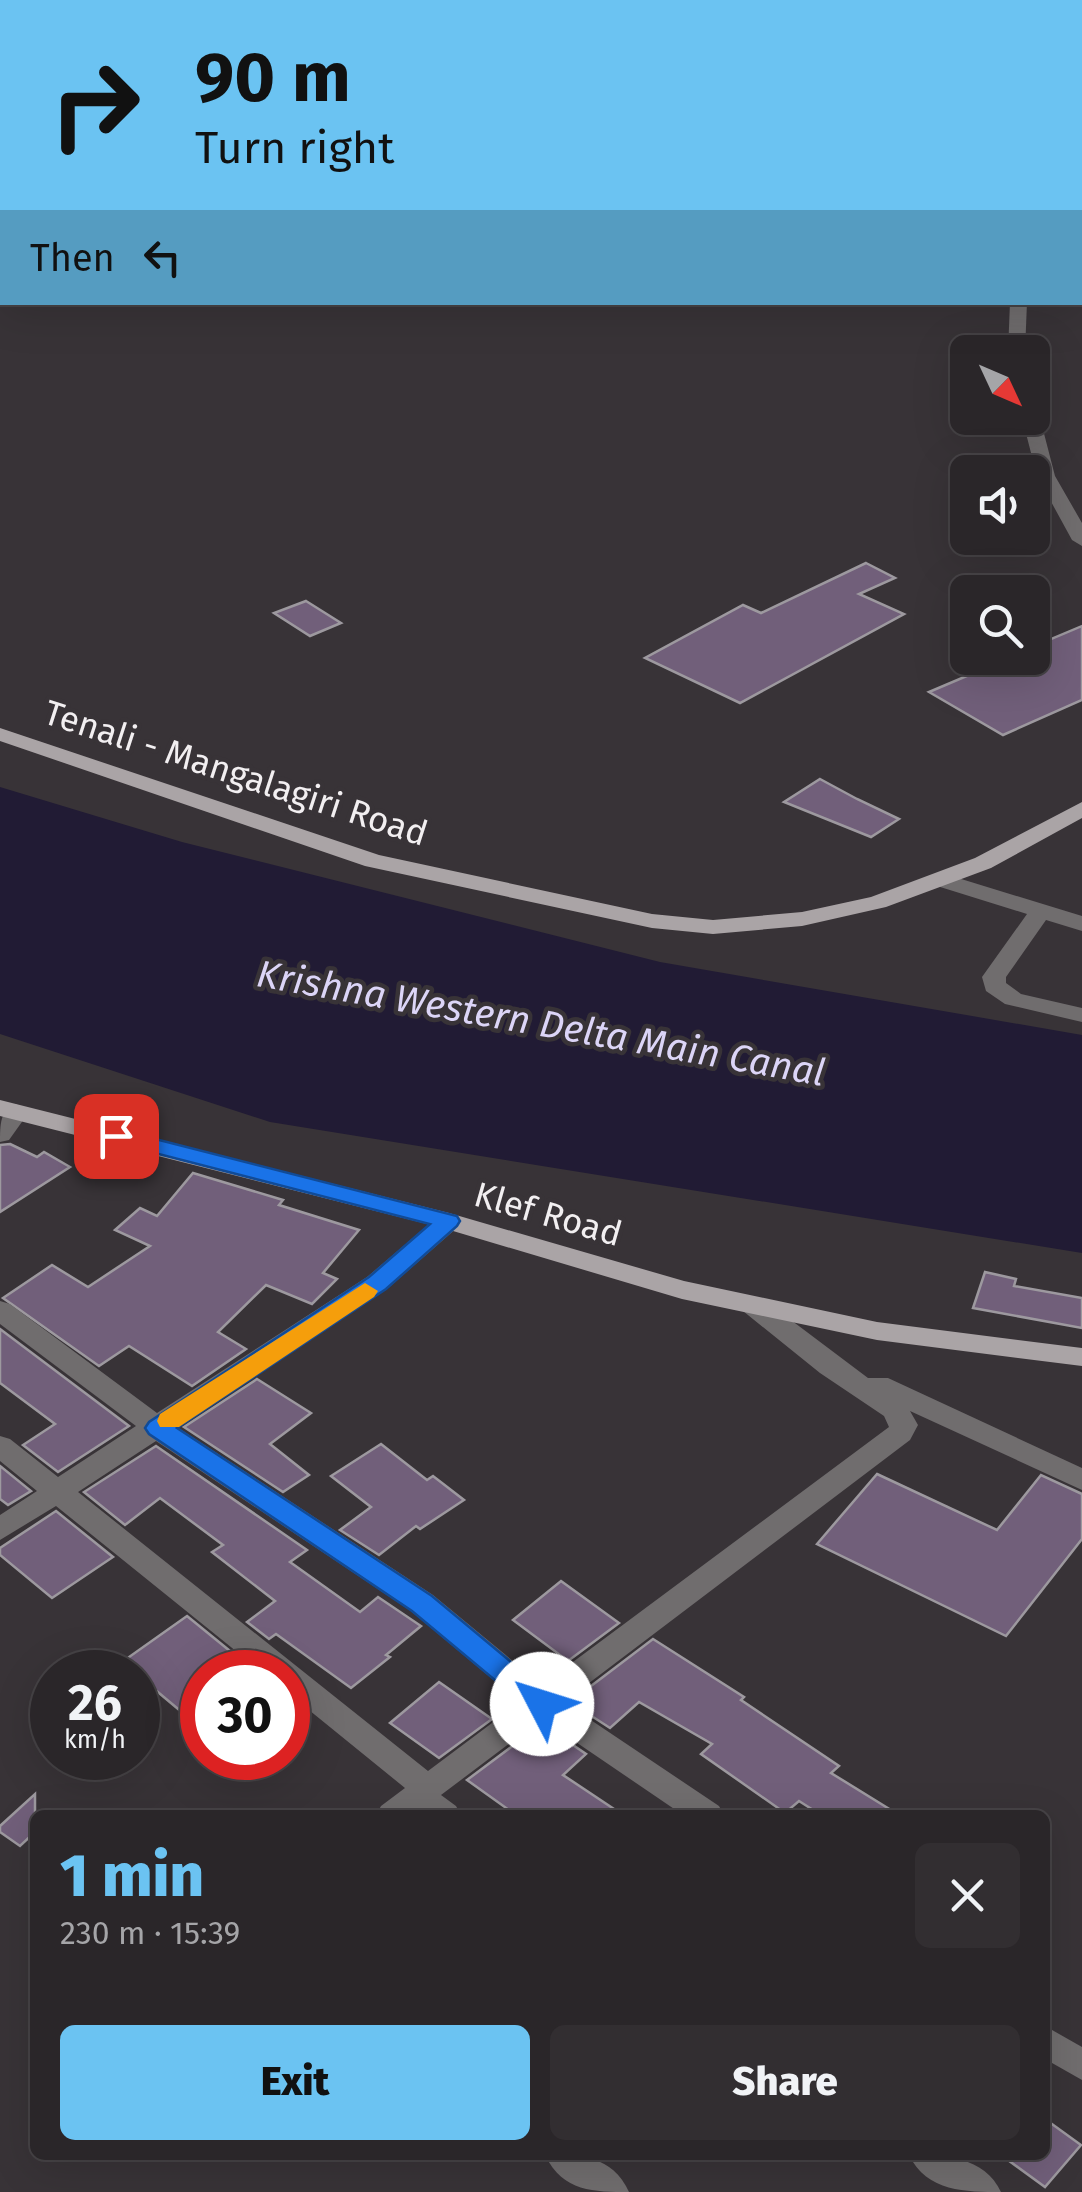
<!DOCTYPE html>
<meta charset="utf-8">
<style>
:root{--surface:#2a2629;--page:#322e31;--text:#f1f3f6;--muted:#a5a5a8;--line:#464346;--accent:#6bc3f2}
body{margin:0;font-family:"Fira Sans",sans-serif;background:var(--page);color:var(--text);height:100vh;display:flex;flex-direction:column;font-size:38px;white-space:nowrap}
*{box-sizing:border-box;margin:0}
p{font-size:32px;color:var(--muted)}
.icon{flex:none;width:55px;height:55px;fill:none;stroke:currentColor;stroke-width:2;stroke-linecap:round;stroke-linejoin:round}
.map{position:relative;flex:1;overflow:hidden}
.side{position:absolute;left:30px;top:1810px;width:1020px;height:350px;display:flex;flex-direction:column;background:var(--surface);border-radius:15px;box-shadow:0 10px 40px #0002,0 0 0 2px var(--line)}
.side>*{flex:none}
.top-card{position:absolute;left:0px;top:0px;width:1082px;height:305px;box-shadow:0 10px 40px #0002,0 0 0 2px var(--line);background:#6bc3f2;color:#111;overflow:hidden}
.needle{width:65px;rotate:134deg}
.controls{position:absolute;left:950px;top:335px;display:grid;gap:20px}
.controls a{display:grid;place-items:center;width:100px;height:100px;border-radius:15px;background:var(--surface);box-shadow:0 10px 40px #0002,0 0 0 2px var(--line);font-size:50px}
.speed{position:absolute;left:30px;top:1650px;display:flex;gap:20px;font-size:50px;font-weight:700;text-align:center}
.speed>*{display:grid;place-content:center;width:130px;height:130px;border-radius:50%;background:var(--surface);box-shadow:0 10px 40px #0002,0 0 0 2px var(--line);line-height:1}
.speed small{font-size:25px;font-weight:400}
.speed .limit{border:15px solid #d22;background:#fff;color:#111}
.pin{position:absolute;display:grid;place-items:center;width:85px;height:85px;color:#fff;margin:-42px;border-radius:20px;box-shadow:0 5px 15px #0006}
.me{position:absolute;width:110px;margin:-55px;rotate:310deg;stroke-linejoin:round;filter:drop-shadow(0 0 8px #0008)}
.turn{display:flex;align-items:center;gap:35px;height:210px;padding:0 30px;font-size:45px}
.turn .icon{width:130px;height:130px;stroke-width:2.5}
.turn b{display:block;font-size:70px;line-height:85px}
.then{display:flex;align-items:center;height:95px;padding:0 30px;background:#0003;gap:20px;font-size:38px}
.round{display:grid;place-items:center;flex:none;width:105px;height:105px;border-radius:15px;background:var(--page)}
.summary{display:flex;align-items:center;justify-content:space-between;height:170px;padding:0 30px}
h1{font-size:60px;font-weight:800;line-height:75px;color:var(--accent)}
.primary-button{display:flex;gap:20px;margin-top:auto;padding:20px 30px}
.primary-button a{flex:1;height:115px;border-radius:15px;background:var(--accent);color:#111;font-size:40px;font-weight:800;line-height:115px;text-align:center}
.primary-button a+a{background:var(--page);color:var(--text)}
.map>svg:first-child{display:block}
</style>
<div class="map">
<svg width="1082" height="2192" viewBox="0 0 1082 2192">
<rect width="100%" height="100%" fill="#383337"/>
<polygon fill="#211b34" points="0,787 182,842 660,962 1082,1035 1082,1253 270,1122 0,1034"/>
<g fill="#715f7a" stroke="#9d999f" stroke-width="2.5">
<polygon points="866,563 895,578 859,594 904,614 740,703 645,658 743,605 761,613"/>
<polygon points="306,601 341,623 310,636 274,613"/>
<polygon points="1082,626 1082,700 1003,735 929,692 1009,658 1032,658 1032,647"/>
<polygon points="820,779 857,799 899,819 871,837 784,802"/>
<polygon points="10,1144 37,1157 44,1152 70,1167 0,1212 0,1145"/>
<polygon points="193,1173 283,1200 279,1205 359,1230 323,1273 337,1279 312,1304 266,1285 218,1332 246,1349 192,1386 129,1346 99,1366 3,1298 52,1265 88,1287 150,1246 115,1230 140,1208 157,1216"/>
<polygon points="985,1272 1016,1279 1014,1286 1082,1298 1082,1328 973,1308"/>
<polygon points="0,1329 129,1426 58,1472 23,1445 55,1424 0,1383"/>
<polygon points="257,1379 311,1413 270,1444 309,1475 283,1492 184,1427"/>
<polygon points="381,1444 427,1480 433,1476 464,1500 420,1529 416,1526 379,1555 340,1530 371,1507 331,1476"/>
<polygon points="156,1446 307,1550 290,1562 360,1612 378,1597 421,1626 386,1655 390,1657 351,1688 276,1634 269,1639 247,1622 275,1601 212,1552 223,1545 160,1498 125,1525 84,1492"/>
<polygon points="0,1466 31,1491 8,1505 0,1499"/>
<polygon points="877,1474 997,1530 1041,1475 1082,1494 1082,1539 1006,1636 817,1544"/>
<polygon points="56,1511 113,1557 52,1598 0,1555 0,1548"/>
<polygon points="561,1581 619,1623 568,1661 513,1620"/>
<polygon points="187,1616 241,1660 223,1672 202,1672 202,1729 122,1662"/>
<polygon points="653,1639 744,1697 741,1700 839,1766 831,1773 899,1815 821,1815 799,1801 785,1813 701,1754 712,1744 639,1702 610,1728 570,1702"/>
<polygon points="439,1682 492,1719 439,1758 390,1723"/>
<polygon points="542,1724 586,1754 563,1775 623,1815 516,1815 467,1780"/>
<polygon points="35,1794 35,1832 20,1846 0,1832 0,1826"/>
<polygon points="1045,2119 1081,2145 1045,2187 1001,2155 1045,2155"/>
</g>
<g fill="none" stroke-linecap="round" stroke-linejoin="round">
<g fill="#706d6e" fill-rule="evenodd">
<polygon points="1071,0 1082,0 1082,5 1070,2"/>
<polygon points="1010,302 1027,302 1025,352 1008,352"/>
<polygon points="1032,413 1040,418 1055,476 1082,523 1082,546 1072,540 1037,476 1022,418 1032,418"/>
<polygon points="945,874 1082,916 1082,931 1046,920 1006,977 1006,983 1021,994 1082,1008 1082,1022 1005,1004 986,991 982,977 1027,914 937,886 934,881 937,876"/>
<path d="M16,1104L29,1112L9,1140L0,1142C0,1125 0,1109 16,1104Z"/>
<path d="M449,1213L462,1221L458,1227L387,1289L177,1427L433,1595L542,1685L889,1427L884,1416L820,1373L743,1311L739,1305L743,1299H763L868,1378H888L1082,1468V1490L910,1411L918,1425L910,1440L564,1702L719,1806L724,1815H683L542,1719L441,1795L456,1806L461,1815H376L381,1806L405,1788L288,1693V1672H262L56,1506L0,1540V1515L37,1491L0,1461V1436L10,1439L58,1477L136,1426L0,1324V1301L10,1304L157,1413L367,1277L440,1215ZM156,1441L411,1611L520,1702L428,1771L78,1492Z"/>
<polygon points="1045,2026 1082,2047 1082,2080 1045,2059"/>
<path d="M545,2155C580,2155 612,2155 629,2192C594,2192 563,2192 545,2155Z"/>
<path d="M909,2155C944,2155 984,2156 1001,2192C966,2192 927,2192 909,2155Z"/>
</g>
<g fill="#aaa4a6" fill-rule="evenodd">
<polygon points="0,728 379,855 652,914 713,920 802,912 871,897 975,858 1082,802 1082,818 991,868 886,907 802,926 713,934 652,928 365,866 0,741"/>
<polygon points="0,1100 449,1213 684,1281 877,1322 1082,1348 1082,1366 877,1340 682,1299 443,1228 0,1116"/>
</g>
</g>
<polygon fill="#1a73e8" stroke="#114b97" stroke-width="2.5" points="116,1129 457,1216 460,1221 457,1226 386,1289 177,1428 432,1596 552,1696 556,1704 552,1711 542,1714 532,1711 412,1611 149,1434 145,1428 149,1422 369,1277 430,1224 108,1141 105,1136 108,1131"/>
<polygon fill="#f59e0b" points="365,1283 378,1291 374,1297 179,1427 160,1427 157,1421 160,1414"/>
<g text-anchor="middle" stroke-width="9" stroke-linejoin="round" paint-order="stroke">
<g font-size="35" fill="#f2eff1" stroke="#383337">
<text transform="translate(236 773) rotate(18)" y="12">Tenali - Mangalagiri Road</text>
<text transform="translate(548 1214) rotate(16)" y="12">Klef Road</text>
</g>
<g font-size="38" font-style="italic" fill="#dcd5f7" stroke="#383337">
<text transform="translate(541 1023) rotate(10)" y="13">Krishna Western Delta Main Canal</text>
</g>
</g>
</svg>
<div class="controls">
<a><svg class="needle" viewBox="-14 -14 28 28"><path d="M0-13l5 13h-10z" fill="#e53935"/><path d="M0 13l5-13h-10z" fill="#a5a5a8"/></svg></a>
<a><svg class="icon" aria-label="sound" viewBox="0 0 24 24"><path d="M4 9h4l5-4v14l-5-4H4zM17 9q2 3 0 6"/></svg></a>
<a><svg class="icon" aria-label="search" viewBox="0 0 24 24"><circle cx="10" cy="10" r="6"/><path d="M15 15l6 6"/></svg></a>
</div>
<div class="speed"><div>26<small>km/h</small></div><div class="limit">30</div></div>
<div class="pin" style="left:116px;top:1136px;background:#d93025"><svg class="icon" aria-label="arrive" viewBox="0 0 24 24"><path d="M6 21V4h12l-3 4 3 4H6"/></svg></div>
<svg class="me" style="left:542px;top:1704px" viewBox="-20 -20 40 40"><circle r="19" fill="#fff"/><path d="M0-13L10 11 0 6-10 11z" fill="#1a73e8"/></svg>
<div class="top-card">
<div class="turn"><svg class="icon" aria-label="right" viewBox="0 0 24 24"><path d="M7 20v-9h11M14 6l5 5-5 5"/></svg><div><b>90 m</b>Turn right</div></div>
<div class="then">Then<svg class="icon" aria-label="left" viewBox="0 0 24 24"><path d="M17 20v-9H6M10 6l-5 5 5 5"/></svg></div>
</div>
<section class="side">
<div class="summary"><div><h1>1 min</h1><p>230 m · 15:39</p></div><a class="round"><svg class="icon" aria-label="close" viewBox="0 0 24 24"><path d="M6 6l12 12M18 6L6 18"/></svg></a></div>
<div class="primary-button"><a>Exit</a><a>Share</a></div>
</section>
</div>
